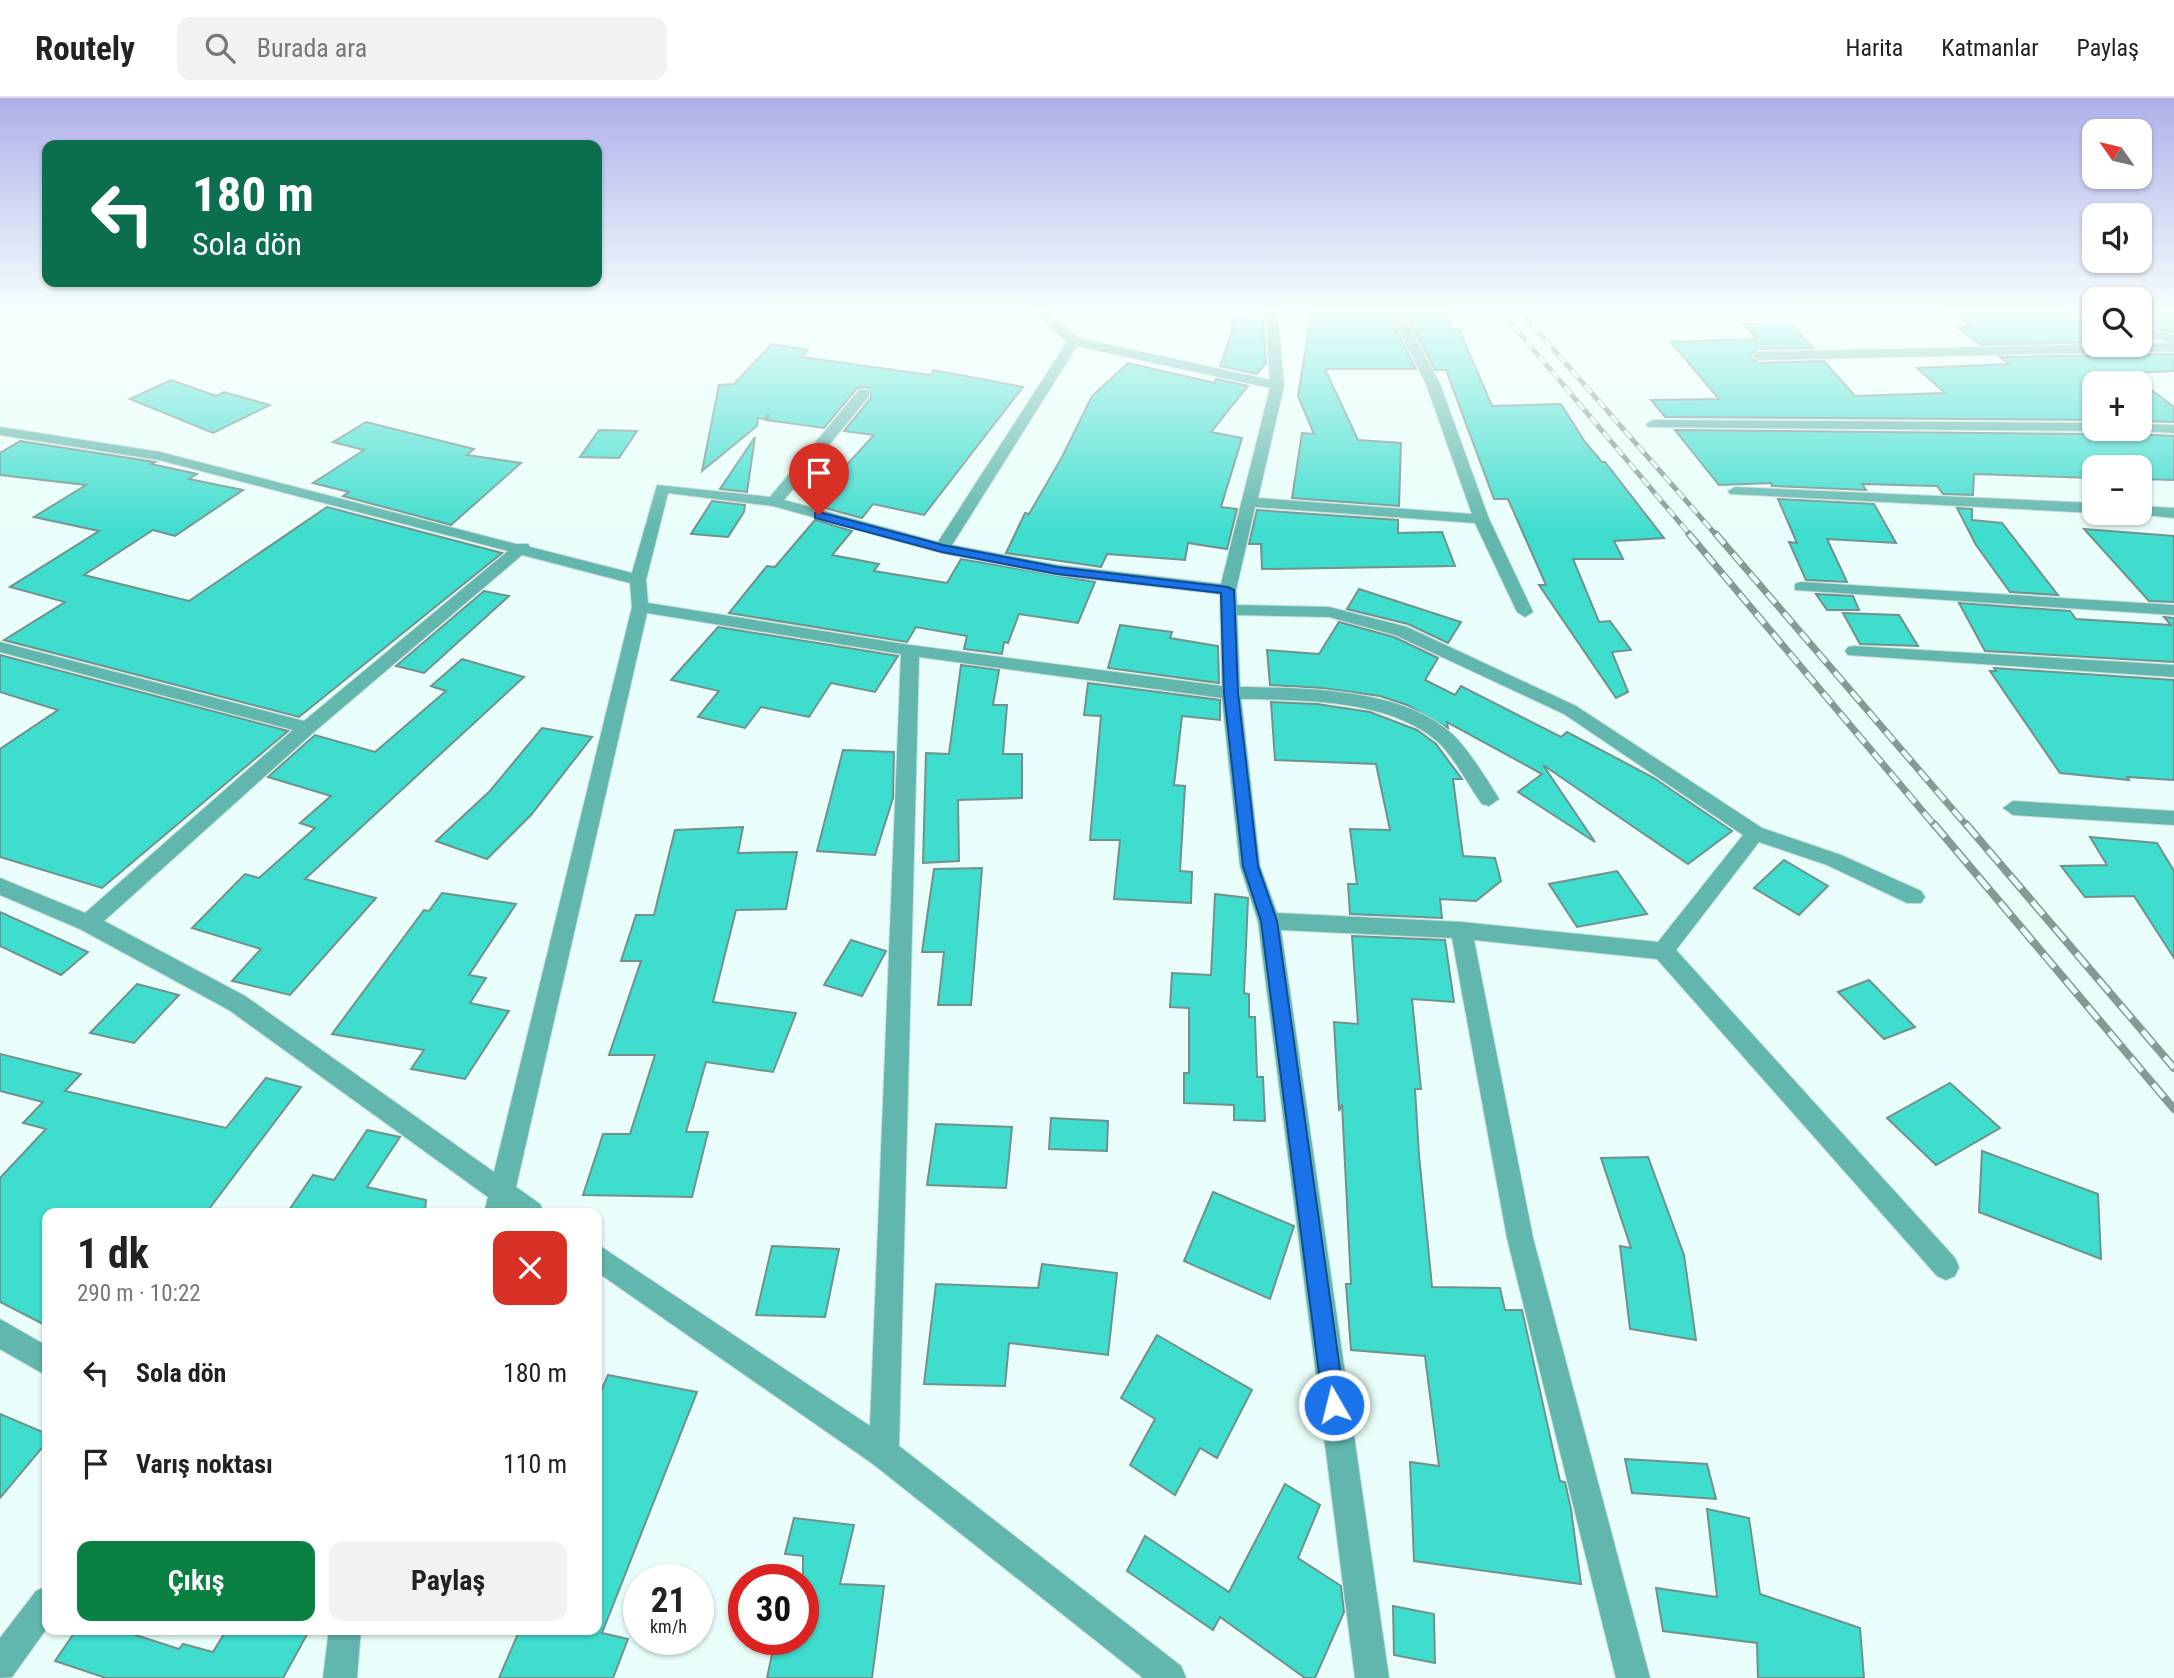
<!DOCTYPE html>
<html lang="tr">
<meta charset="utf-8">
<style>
:root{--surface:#fff;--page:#f2f2f2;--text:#222;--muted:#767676;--line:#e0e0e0;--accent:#0b8043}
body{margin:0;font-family:"Roboto Condensed",sans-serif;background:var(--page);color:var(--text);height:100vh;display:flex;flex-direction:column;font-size:26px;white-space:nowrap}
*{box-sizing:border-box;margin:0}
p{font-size:23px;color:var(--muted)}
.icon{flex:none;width:38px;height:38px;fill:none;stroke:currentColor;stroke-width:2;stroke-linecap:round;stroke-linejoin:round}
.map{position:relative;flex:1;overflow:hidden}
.drawer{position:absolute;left:42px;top:1110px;width:560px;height:427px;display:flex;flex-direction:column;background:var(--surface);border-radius:14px;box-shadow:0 2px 5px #0004}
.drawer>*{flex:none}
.guide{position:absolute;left:42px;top:42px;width:560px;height:147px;border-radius:14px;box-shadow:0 2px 5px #0004;background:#0b6e4f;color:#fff;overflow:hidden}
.needle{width:46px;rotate:304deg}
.controls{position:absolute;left:2082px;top:21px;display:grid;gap:14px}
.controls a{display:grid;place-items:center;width:70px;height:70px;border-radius:14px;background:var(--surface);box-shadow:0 2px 5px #0004;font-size:35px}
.speed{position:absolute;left:623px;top:1466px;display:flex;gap:14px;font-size:35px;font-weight:700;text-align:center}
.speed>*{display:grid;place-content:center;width:91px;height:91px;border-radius:50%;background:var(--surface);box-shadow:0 2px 5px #0004;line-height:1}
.speed small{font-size:18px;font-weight:400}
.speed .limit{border:10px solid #d22;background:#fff;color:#111}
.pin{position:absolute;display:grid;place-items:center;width:60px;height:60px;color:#fff;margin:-72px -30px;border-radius:50% 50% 50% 0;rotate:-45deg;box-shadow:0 0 7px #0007}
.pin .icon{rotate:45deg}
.me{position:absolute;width:77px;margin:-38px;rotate:352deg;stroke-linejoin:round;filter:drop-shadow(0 0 5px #0008)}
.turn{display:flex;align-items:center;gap:24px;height:147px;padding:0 35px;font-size:32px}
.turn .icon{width:91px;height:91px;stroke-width:2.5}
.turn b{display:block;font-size:49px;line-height:60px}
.round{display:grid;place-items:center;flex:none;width:74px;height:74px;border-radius:14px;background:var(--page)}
.head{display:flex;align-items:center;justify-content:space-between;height:119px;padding:0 35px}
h1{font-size:42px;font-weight:700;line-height:52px}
.action{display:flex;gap:14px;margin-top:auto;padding:14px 35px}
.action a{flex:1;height:80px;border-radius:14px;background:var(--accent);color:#fff;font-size:28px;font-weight:700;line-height:80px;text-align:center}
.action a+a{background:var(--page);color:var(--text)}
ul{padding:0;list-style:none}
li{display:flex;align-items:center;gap:21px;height:91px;padding:0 35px}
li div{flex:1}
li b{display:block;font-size:26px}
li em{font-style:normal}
header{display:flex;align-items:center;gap:42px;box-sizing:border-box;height:98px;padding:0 35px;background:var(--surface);border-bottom:2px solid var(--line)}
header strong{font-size:33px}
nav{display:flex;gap:38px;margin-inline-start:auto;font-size:24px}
.search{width:490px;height:63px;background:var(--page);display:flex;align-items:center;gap:18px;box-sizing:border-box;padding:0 24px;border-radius:14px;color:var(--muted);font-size:26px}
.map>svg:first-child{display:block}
</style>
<header>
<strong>Routely</strong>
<div class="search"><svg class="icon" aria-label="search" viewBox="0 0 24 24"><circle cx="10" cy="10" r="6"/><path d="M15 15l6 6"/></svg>Burada ara</div>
<nav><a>Harita</a><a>Katmanlar</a><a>Paylaş</a></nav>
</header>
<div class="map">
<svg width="2174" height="1580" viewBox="0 0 2174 1580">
<rect width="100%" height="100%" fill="#e9fefa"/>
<g fill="#3fddce" stroke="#71918d" stroke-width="2">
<polygon points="1312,212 1386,212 1416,271 1325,271 1358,342 1401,345 1399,408 1292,400 1302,335 1314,336 1298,298"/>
<polygon points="1404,212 1443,212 1453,231 1459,231 1492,308 1561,306 1585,344 1602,364 1605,364 1664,440 1614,443 1623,461 1573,461 1599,524 1610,523 1631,552 1612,554 1628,594 1616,600 1539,487 1546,487 1508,401 1494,401 1446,272 1435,272"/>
<polygon points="1947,212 2060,212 2095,231 2095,244 1981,247 1957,229 1971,228"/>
<polygon points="2149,212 2174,212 2174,235 2140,226 2140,216"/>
<polygon points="1233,222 1263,223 1266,265 1257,276 1220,268 1232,234"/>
<polygon points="1744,226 1791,226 1813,250 1758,251 1751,256 1751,260 1758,265 1824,263 1855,298 1945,295 1917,270 2009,266 2000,259 2174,256 2174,273 2129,275 2174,309 2174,324 2140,323 2140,285 2095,285 2095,322 1665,319 1651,302 1719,301 1671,244 1757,241"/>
<polygon points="772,246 808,252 802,259 930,277 934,272 1023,289 924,417 873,406 862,420 825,410 835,399 820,396 874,337 844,333 871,300 869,289 857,290 824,330 766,322 769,317 764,321 758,320 757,328 702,373 719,287 734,286"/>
<polygon points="1128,265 1215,285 1216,281 1248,288 1211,334 1242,340 1221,409 1237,411 1227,451 1188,445 1185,462 1107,456 1101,469 1006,455 1025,415 1029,416 1062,359 1092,298"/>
<polygon points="171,282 216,298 224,294 270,307 213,335 130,301"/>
<polygon points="366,324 474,351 467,357 521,365 451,427 343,398 349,394 313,385 364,352 333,344"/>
<polygon points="2104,331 2131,331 2135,336 2174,338 2174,382 2140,381 2140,369 2095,369 2095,380 1974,376 1973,397 1943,396 1937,388 1862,386 1866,392 1772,388 1771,385 1719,387 1675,332 2095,336"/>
<polygon points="599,332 637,333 619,360 580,359"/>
<polygon points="755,339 747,394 720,391"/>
<polygon points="20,343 155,364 151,366 197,376 189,381 243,392 175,438 153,432 84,477 189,503 327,409 502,455 299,619 4,542 65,504 10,489 99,433 34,419 86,387 0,377 0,355"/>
<polygon points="1778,401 1874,406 1896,445 1827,441 1847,484 1806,482 1789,444 1797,445"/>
<polygon points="712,403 745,407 744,414 728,439 691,436"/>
<polygon points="1957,410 1972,411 1972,422 2002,425 2058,497 2010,494 1976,447"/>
<polygon points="1257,412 1398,422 1398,435 1442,434 1455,468 1262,471 1261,446 1249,446"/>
<polygon points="815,422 852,433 832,457 879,466 874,473 947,485 961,461 1095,484 1078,525 1019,516 1008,545 1004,544 1002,556 964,551 967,538 916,529 907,544 729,515 767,468 775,469"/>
<polygon points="2084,431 2174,438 2174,504 2149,503"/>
<polygon points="1359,491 1461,524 1448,545 1408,526 1347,511"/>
<polygon points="484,493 509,498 424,575 396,568"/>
<polygon points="1816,496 1853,498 1859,512 1827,512"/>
<polygon points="1959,505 2070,513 2076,521 2171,527 2164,519 2174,520 2174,564 1985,553"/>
<polygon points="1843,515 1899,517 1918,548 1860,546"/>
<polygon points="1339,524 1394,539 1438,560 1425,582 1455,597 1461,588 1561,639 1567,634 1654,680 1732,733 1688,766 1543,667 1595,744 1518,694 1542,676 1447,624 1448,630 1407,607 1380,598 1322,590 1270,587 1267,552 1319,556"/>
<polygon points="1120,527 1172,534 1170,540 1218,548 1219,585 1108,570"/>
<polygon points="718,529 898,558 875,594 831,585 809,619 761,609 745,630 698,619 719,593 671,582"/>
<polygon points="0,557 288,633 102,790 0,759 0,651 58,612 0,594"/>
<polygon points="462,561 524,579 305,781 376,800 290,897 232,883 261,851 192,830 245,776 259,780 315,730 300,725 331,698 268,679 315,637 375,654 446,593 431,588"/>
<polygon points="961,567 999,572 993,607 1007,607 1003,656 1022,656 1022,700 958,702 959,763 923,765 926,655 949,656"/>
<polygon points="1994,570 2174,582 2174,682 2127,679 2129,682 2060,675 1990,573 1996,573"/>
<polygon points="1088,585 1220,602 1220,622 1182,618 1174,687 1185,688 1180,773 1192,774 1191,805 1114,801 1120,742 1090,742 1101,618 1084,617"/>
<polygon points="1271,604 1317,606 1370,614 1417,632 1436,646 1462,681 1453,681 1463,758 1495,760 1501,783 1476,803 1440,801 1442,820 1350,816 1348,786 1357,786 1350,731 1390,732 1376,666 1275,662"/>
<polygon points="542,630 592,639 531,717 487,761 436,743 490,693"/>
<polygon points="843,652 894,654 893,700 875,757 817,753"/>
<polygon points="743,729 738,755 797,754 786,811 736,812 713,904 796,915 773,974 706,964 686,1034 708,1034 692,1099 583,1097 603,1036 630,1036 655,957 609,957 641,863 621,863 636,817 654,817 675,732"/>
<polygon points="2090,739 2157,745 2174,773 2174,860 2134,798 2085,799 2061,768 2107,767"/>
<polygon points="1784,762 1828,788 1799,817 1754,790"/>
<polygon points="982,770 971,907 938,907 944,854 922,854 934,771"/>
<polygon points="1617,773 1647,816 1577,829 1549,786"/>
<polygon points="442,795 516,806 469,877 486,880 470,905 509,913 465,981 411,971 424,952 332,936 424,812 429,813"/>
<polygon points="1215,796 1248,800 1244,895 1249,896 1249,919 1255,919 1257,979 1263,979 1265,1023 1234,1022 1234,1007 1184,1005 1184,975 1189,975 1189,910 1170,909 1172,875 1211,877"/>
<polygon points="0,814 88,854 61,877 0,848"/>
<polygon points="1352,838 1445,842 1454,904 1412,901 1421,991 1415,991 1419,1057 1432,1189 1500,1190 1505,1212 1522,1212 1560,1383 1565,1384 1571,1411 1581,1486 1414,1463 1410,1364 1439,1368 1425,1258 1351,1252 1346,1186 1351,1186 1342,1006 1339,1013 1334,924 1358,926"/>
<polygon points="851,842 886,853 862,898 824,887"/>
<polygon points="1869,882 1915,929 1884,941 1838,894"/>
<polygon points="137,886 179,897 134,945 90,935"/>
<polygon points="0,956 81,976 65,993 226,1030 266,980 301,989 206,1115 47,1115 47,1228 0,1204 0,1080 46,1031 23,1025 43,1004 0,993"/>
<polygon points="1950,985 2000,1030 1936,1067 1887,1020"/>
<polygon points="1051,1020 1108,1023 1107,1053 1049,1051"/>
<polygon points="936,1026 1012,1029 1006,1090 927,1087"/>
<polygon points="367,1032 400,1039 367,1089 426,1102 425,1115 287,1115 313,1077 334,1082"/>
<polygon points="1982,1053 2098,1096 2101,1161 1979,1114"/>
<polygon points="1648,1059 1684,1157 1696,1242 1630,1231 1620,1148 1631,1150 1601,1060"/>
<polygon points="1213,1094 1294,1128 1270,1201 1184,1163"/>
<polygon points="772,1148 839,1151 825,1219 756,1217"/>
<polygon points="1042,1166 1117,1175 1108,1257 1009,1245 1005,1288 924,1286 936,1186 1038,1190"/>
<polygon points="1157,1237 1252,1292 1217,1360 1200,1350 1175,1397 1130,1367 1155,1321 1121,1300"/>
<polygon points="608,1277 697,1294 602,1535 628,1541 613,1580 499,1580 520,1531 597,1531 597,1302"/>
<polygon points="0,1316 47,1336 47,1344 0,1400"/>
<polygon points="1625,1361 1707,1366 1716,1401 1632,1395"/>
<polygon points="1285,1386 1320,1407 1298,1460 1341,1488 1344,1514 1315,1580 1305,1580 1220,1519 1213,1532 1127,1473 1145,1438 1229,1494"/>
<polygon points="1707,1411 1749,1420 1760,1496 1860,1530 1864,1580 1758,1580 1757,1545 1663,1533 1656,1490 1717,1499"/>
<polygon points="794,1420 854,1427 840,1486 884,1488 872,1580 767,1580 775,1542 803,1542 803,1458 785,1456"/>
<polygon points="1393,1508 1434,1516 1435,1565 1394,1557"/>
<polygon points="77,1531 117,1531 179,1551 183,1546 213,1554 227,1531 310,1531 283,1580 106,1580 55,1563"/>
</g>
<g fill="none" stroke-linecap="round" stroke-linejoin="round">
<defs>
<g id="minor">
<path d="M1032,212H1045L1078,240L1270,282L1265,212H1277L1284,288L1258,400L1472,416L1426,286L1389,212H1401L1440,286L1489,421L1533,514L1525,519L1517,514L1475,425L1255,409L1236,492L1237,507L1329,509L1407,529L1576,608L1762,730L1841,757L1921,793L1925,799L1921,805H1907L1827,767L1759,744L1676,852L1955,1160L1959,1169L1955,1178L1946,1182L1937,1178L1657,861L1474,842L1533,1140L1650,1580H1616L1507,1140L1452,840L1281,832L1389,1580H1355L1258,823L1240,768L1222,600L919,559L899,1348L1181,1568L1186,1580H1143L873,1366L597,1174V1146L870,1328L901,556L647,515L516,1089L540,1106L544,1115H484L488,1099L229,912L80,831L0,797V780L85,815L293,632L0,554V544L304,623L508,453L159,362L0,337V329L160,354L516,446H528L530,449L632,475L657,387L770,399L859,292H869V298L784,402L938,444L1067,244ZM1077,248L1270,290L1221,486L1057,467L952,447ZM668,395L773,408L942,455L1057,477L1220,496L1222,588L910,547L648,505L646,482ZM522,457L630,485L632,509L494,1074L245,898L104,823L314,634ZM1237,517L1329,519L1395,537L1564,616L1743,737L1658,844L1461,824L1277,815L1260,768L1241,601C1302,602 1390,601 1438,644C1455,660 1468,687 1482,706L1489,708L1499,701C1488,683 1467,649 1451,635C1401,590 1304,590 1240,589Z"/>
<polygon points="2072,212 2095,213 2095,221 2074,215"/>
<polygon points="2140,228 2174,238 2174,253 1758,262 1752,258 1758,254 2172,245 2140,236"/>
<polygon points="1653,322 2095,325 2095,331 2101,331 2095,333 1648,329 1646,326"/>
<polygon points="2140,326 2174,327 2174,335 2135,333 2134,331 2140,331"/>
<polygon points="1735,389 2095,405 2095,415 1730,396 1728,393"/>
<polygon points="2140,408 2174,410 2174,420 2135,416 2140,415"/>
<polygon points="1801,484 2174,507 2174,517 1795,492 1795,486"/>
<polygon points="1854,548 2174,567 2174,579 1848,557 1845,553 1848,549"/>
<polygon points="2013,703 2174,713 2174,727 2013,717 2003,710"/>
<polygon points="0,1221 47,1248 47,1278 0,1251"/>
<polygon points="47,1488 47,1530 12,1579 0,1580 0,1540 36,1493"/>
<polygon points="329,1531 361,1531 357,1580 323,1580"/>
</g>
</defs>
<use href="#minor" stroke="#c7dbd7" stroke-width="2"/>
<use href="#minor" fill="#61b7ad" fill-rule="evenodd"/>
<defs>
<g id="rail-far2">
<polyline points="1500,212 1691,438"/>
<polyline points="1519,212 1717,438"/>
</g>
<g id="rail-far1">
<polyline points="1689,436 1935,728"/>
<polyline points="1716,436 1967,728"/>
</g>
<g id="rail">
<polyline points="1934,726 2174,1011"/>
<polyline points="1966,726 2174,970"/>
</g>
</defs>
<use href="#rail-far2" stroke="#879895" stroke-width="5"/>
<use href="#rail-far1" stroke="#879895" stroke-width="7"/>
<use href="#rail" stroke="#879895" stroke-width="8"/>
<use href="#rail-far2" stroke="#e9fefa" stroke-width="3.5" stroke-dasharray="10" stroke-linecap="butt"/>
<use href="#rail-far1" stroke="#e9fefa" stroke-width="4.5" stroke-dasharray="13" stroke-linecap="butt"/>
<use href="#rail" stroke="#e9fefa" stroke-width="5" stroke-dasharray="17" stroke-linecap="butt"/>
</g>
<linearGradient id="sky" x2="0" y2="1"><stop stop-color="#afb0eb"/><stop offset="0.49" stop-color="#f5fffd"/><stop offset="1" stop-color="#f5fffd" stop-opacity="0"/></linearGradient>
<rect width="2174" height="433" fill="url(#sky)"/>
<polygon fill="#1a73e8" stroke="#114b97" stroke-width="2" points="819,414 943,447 1057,469 1228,489 1234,492 1238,595 1258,768 1277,823 1345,1307 1341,1314 1334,1318 1326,1314 1323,1307 1261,823 1243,768 1224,595 1221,495 1057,476 942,454 815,420 815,415"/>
</svg>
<div class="controls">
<a><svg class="needle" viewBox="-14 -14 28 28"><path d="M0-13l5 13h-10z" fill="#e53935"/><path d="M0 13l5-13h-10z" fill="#767676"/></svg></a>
<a><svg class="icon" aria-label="sound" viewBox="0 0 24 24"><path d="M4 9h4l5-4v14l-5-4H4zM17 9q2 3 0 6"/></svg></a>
<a><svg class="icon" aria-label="search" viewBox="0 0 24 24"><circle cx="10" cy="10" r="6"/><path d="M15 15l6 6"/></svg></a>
<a>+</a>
<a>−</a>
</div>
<div class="speed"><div>21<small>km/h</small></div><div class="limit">30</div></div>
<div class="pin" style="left:819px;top:417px;background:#d93025"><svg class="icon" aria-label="arrive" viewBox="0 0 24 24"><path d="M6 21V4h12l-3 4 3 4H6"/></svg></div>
<svg class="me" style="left:1334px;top:1307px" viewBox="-20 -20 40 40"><circle r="17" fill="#1a73e8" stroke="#fff" stroke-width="3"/><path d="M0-11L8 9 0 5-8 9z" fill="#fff"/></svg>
<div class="guide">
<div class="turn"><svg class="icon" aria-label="left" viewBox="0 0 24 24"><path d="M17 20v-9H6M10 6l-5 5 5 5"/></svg><div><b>180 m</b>Sola dön</div></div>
</div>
<section class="drawer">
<div class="head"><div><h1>1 dk</h1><p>290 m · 10:22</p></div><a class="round" style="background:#d93025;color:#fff"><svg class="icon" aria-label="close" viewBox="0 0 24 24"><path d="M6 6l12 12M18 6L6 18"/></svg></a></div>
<ul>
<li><svg class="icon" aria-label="left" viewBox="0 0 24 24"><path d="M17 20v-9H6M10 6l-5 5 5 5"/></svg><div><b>Sola dön</b></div><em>180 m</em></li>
<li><svg class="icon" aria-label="arrive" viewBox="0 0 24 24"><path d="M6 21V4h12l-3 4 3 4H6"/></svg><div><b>Varış noktası</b></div><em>110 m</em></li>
</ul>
<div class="action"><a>Çıkış</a><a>Paylaş</a></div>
</section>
</div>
